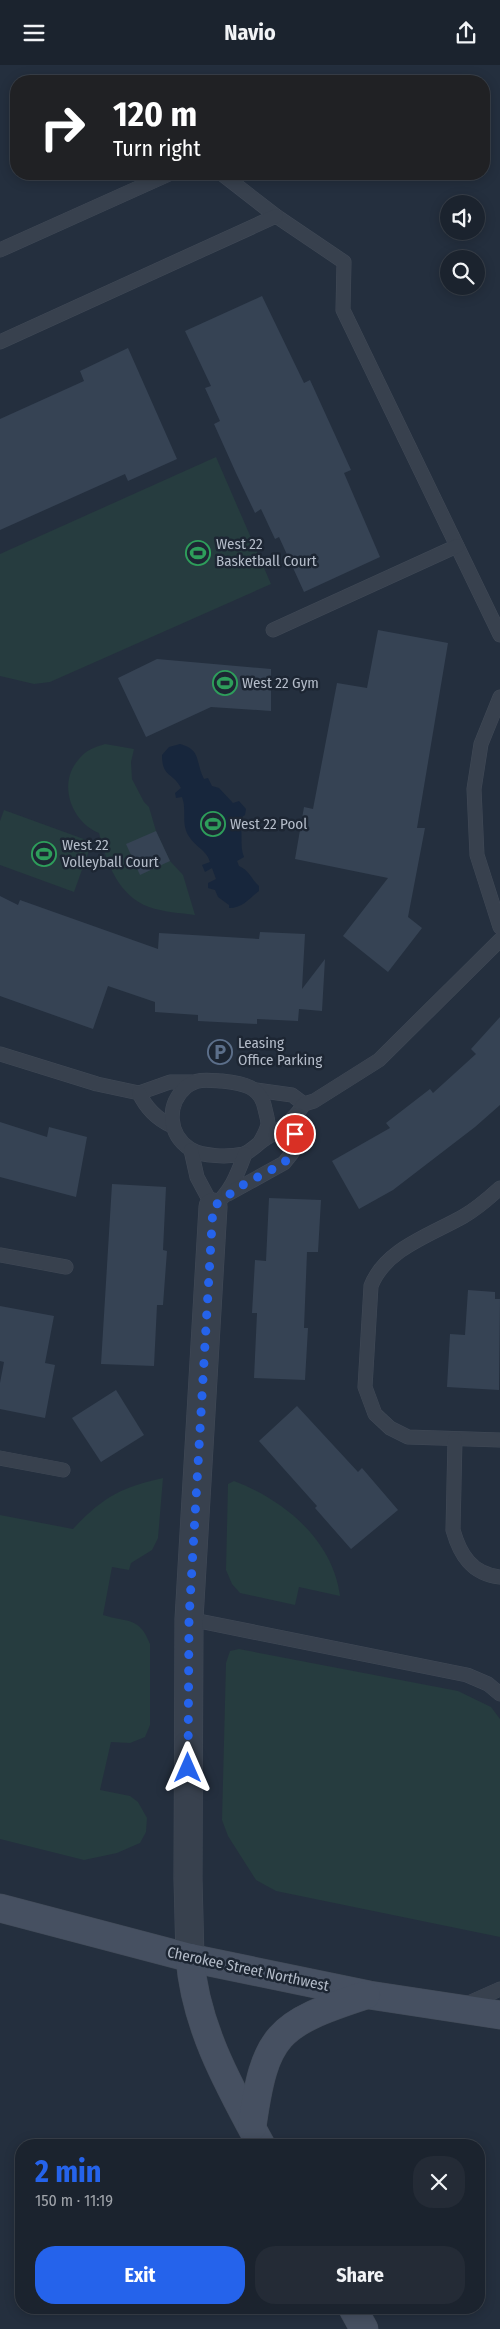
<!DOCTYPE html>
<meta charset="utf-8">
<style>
:root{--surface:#1b232e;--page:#242b36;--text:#f1f3f6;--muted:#a0a4aa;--line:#39404a;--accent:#2563eb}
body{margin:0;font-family:"Fira Sans Condensed",sans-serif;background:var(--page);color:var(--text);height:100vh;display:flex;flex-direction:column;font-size:19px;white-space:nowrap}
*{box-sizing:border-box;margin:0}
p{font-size:16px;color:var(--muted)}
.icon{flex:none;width:28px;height:28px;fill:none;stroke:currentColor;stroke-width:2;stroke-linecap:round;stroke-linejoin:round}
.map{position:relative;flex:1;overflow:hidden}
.sheet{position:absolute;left:15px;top:2074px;width:470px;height:175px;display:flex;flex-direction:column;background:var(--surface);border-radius:20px;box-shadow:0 2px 12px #0003,0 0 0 1px var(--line)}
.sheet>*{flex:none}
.guide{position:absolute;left:10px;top:10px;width:480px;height:105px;border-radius:20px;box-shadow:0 2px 12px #0003,0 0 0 1px var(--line);background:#202124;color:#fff;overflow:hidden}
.tools{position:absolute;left:440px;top:130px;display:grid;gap:10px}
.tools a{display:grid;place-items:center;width:45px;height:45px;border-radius:50%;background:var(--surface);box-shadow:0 2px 12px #0003,0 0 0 1px var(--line);font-size:25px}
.pin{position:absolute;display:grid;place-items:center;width:42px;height:42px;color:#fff;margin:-21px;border:2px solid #fff;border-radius:50%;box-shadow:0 1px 5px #0007}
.me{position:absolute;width:55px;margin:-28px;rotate:0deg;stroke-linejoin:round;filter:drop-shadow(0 0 4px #0008)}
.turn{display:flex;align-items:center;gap:18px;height:105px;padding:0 20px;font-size:22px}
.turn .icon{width:65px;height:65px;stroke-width:2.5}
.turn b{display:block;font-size:35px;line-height:42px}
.round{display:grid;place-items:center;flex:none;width:52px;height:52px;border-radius:20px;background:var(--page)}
.headline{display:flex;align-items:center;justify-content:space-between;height:85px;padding:0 20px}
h1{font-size:30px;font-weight:700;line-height:38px;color:var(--accent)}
.button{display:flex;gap:10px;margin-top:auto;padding:10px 20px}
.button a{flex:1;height:58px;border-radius:20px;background:var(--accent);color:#fff;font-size:20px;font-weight:700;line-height:58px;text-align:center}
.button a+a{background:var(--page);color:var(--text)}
header{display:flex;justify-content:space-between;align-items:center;height:65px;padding:0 20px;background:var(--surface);font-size:22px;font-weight:700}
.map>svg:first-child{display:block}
</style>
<header><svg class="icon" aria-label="menu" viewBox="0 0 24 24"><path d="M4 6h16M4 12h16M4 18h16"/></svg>Navio<svg class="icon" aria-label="share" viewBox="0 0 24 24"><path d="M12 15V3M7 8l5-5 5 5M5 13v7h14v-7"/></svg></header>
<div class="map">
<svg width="500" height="2264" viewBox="0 0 500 2264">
<rect width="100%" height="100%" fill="#242f3e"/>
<g fill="#263c3f">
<polygon points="216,392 271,519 50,617 34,619 0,611 0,489"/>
<path d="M105,679L134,684L131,697L132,714L144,737L149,742L156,766L170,796L183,810L195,850C180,848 163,847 149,842C118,831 106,796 99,768C71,757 57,718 79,694C86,685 95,682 105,679Z"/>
<polygon points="4,745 92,777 74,827 0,800 0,756"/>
<path d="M163,1413L158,1473L152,1485L131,1498L129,1505L112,1502L103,1550C128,1558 139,1551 150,1579V1660L145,1672L130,1678L111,1677L100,1725L130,1731L138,1737L147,1753L146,1767L140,1778L117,1788L84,1795L0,1774V1450L73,1464C102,1433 121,1422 163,1413Z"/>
<path d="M234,1416C284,1435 333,1475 340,1531L299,1522L295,1540L240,1528L232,1519L226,1505L228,1419Z"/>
<polygon points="239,1584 458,1626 491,1642 500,1654 500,1872 276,1826 256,1815 228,1771 222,1755 226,1598 230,1586"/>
</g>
<path fill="#17263c" d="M180,679C202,685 195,697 204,714L208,713L212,721L219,723L233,738L239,736L246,744L245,750L239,754C244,767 239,780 244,792L237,796L239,801C250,806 251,814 259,821V826C250,832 244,843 229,843V840L218,832L215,825L208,823V818L216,814L212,803L205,807L202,800L210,797C206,784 195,782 188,770C181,757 187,745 182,732L176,733L175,728L181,723C173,707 162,713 162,690L169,682Z"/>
<g fill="#364354">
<polygon points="262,231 304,318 310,315 351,405 344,408 380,492 304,527 279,472 275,474 261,444 255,448 236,408 214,359 220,356 205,323 211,321 185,266"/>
<polygon points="128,283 177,394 128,416 125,409 0,465 0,354 84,316 80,306"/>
<polygon points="378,565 448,578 417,763 425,763 408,852 422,863 388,907 343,871 388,813 295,794 304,742 313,744 337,618 367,623"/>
<polygon points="157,594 271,604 271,646 211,642 146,672 118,613"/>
<polygon points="156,766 170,796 140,810 126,779"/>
<polygon points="0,831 18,840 20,835 158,884 159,868 259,874 260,867 305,869 302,924 325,894 322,946 299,944 298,956 257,954 257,959 198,956 198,950 155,947 155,937 108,921 93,964 0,931"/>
<polygon points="500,952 500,1040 475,1062 393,1125 359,1144 332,1096 390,1063 386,1058 430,1024 433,1028 476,989 471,984"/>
<polygon points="0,1057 47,1072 49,1062 87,1072 76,1132 0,1112"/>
<polygon points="112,1119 166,1122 163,1185 167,1186 163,1240 157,1240 154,1301 101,1299"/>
<polygon points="269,1133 321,1135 318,1187 307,1187 304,1263 308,1263 305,1315 254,1313 257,1248 252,1248 255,1195 266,1196"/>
<polygon points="468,1225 495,1227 495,1234 500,1234 499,1325 447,1322 450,1269 465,1270"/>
<polygon points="0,1241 54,1251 45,1298 55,1300 45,1353 0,1344 0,1318 4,1297 0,1296"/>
<polygon points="116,1325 144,1370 101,1397 72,1353"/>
<polygon points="297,1341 358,1407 362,1403 398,1445 351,1484 315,1443 317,1441 259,1376"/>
</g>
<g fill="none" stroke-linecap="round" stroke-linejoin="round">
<defs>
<g id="lane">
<polyline points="222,109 276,151 344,197 343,245 500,570"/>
<polyline points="0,185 169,109"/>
<polyline points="0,277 276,151"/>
<polyline points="273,565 457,481"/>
<polyline points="500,632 481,679 474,724 477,790 500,862"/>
<polyline points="0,989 97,1019 139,1028 170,1017 192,1017"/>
<polyline points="256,1025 292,1030 304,1039"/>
<path d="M139,1028C146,1043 157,1054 172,1061"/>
<path d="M260,1077C263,1072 267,1065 268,1059C268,1055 266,1048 265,1044C261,1021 242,1018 222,1016C208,1015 197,1013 186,1022C166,1040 168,1069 190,1084C203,1092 229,1092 243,1089C251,1087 258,1078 265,1074C281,1064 294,1055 304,1039L314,1036L379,995L500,875"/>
<path d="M191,1085L197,1112L213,1142C231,1127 237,1110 245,1089"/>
<path d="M500,1123C489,1133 476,1144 464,1151C431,1170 385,1184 371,1221L365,1322L375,1349L390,1363L408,1372L500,1375"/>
<polyline points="228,1129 284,1098 292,1088 297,1050"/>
<polyline points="0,1190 66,1202"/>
<path d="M455,1374L453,1465C460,1490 472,1509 500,1512"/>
<polyline points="0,1393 63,1405"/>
<polyline points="189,1554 467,1610 488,1619 500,1629"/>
<polyline points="464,1940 500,1924"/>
</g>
<polyline id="street" points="190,1893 188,1814 189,1554 213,1142"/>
<g id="secondary">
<polyline points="0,1843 190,1893 369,1930 500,1950"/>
<path d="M190,1893C195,1961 229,2021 261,2080"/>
<path d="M252,2062C265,1969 277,1959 366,1930"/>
<polyline points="352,2242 364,2264"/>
</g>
</defs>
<use href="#lane" stroke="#414a57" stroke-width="15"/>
<use href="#street" stroke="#414a57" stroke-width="29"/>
<use href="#secondary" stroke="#414a57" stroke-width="29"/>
<use href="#lane" stroke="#38414e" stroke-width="14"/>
<use href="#street" stroke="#38414e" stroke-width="28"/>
<use href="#secondary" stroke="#465061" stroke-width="28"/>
</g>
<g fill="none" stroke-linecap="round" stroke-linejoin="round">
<polyline stroke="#2563eb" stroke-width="9" stroke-dasharray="0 16.2" points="188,1703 189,1554 213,1142 239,1122 284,1098 292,1088 295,1069"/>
</g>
<defs>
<symbol id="stadium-ring" viewBox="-11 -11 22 22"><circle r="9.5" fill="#1d2633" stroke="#2e9e5b" stroke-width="1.5"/><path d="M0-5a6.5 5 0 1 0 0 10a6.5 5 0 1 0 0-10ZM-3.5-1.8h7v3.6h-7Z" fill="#2e9e5b"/></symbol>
<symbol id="parking-ring" viewBox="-11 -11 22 22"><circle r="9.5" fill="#1d2633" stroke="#5c6f8a" stroke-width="1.5"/><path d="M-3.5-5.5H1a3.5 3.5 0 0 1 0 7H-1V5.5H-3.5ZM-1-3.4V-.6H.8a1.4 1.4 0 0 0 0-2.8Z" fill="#5c6f8a"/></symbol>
</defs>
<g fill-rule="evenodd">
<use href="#stadium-ring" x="184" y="474" width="28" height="28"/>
<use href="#stadium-ring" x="211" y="604" width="28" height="28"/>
<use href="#stadium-ring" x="199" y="745" width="28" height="28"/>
<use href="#stadium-ring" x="30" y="775" width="28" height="28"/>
<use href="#parking-ring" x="206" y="973" width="28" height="28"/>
</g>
<g text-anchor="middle" stroke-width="5" stroke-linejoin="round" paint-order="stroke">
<g font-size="15" fill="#b4bcc9" stroke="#1d2633" text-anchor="start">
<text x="216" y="484">West 22<tspan x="216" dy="17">Basketball Court</tspan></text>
<text x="242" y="623">West 22 Gym</text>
<text x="230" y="764">West 22 Pool</text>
<text x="62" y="785">West 22<tspan x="62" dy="17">Volleyball Court</tspan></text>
<text x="238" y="983">Leasing<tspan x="238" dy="17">Office Parking</tspan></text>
</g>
<g font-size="15" fill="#b4bcc9" stroke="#1d2633">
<text transform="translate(248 1904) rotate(12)" y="5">Cherokee Street Northwest</text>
</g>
</g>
</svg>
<div class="tools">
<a><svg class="icon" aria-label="sound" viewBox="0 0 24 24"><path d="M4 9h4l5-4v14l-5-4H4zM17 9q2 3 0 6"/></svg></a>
<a><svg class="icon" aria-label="search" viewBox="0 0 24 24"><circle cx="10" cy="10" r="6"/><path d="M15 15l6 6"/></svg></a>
</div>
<div class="pin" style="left:295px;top:1069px;background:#d93025"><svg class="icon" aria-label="arrive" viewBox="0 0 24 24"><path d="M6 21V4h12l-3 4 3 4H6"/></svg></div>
<svg class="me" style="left:188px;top:1703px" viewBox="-20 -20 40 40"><path d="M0-17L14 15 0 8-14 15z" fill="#2563eb" stroke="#fff" stroke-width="4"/></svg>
<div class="guide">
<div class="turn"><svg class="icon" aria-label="right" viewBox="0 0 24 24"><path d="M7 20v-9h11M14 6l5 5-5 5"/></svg><div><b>120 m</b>Turn right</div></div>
</div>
<section class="sheet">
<div class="headline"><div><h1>2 min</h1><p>150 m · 11:19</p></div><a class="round"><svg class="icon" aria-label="close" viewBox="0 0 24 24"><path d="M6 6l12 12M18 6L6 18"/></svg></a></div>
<div class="button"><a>Exit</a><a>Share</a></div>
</section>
</div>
